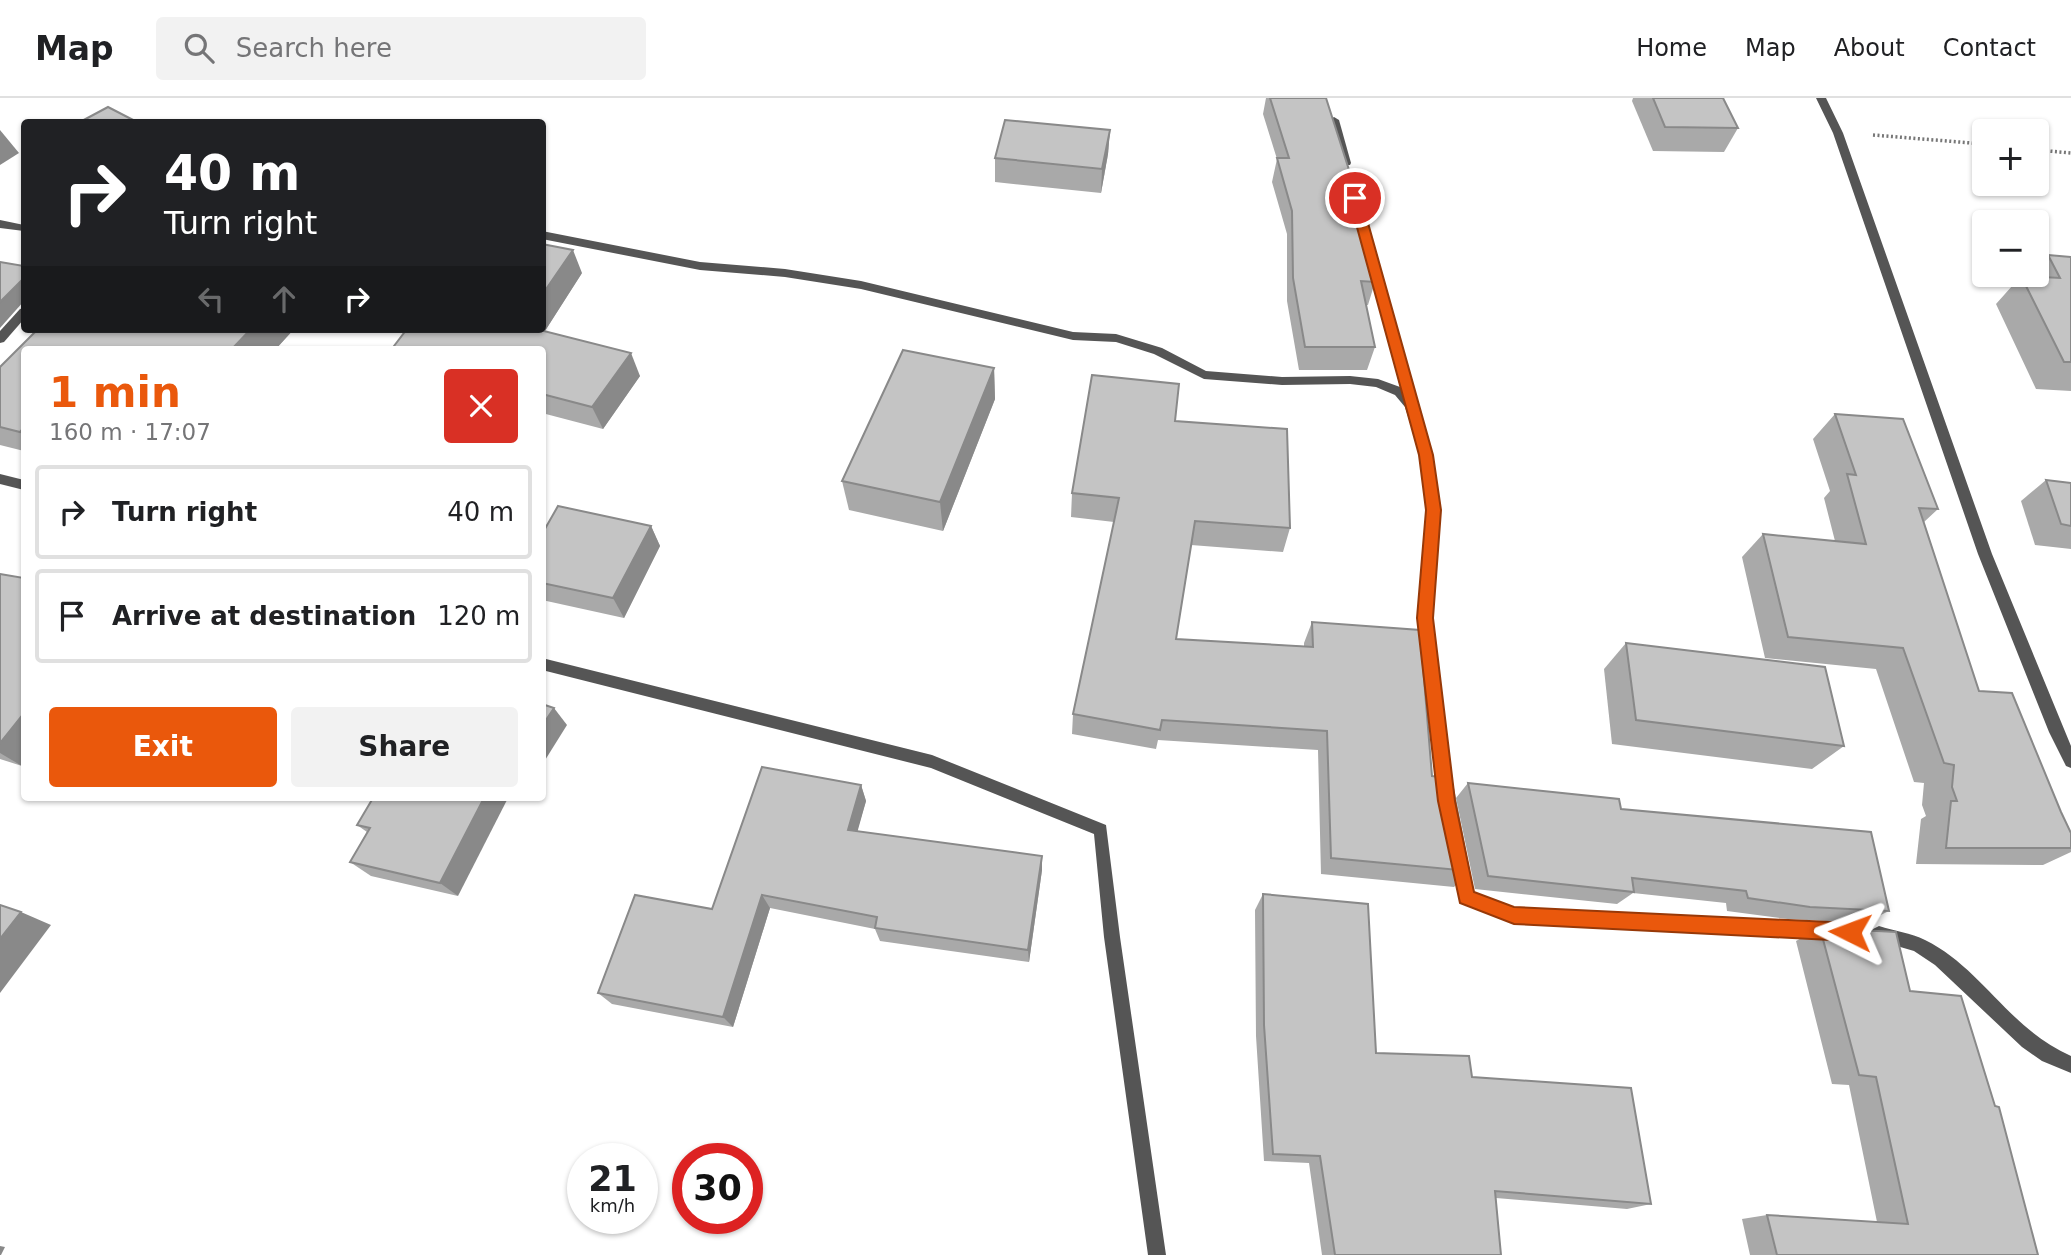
<!DOCTYPE html>
<meta charset="utf-8">
<style>
:root{--surface:#fff;--page:#f2f2f2;--text:#202124;--muted:#757577;--line:#e0e0e0;--accent:#ea580c}
body{margin:0;font-family:"DejaVu Sans",sans-serif;background:var(--page);color:var(--text);height:100vh;display:flex;flex-direction:column;font-size:26px;white-space:nowrap}
*{box-sizing:border-box;margin:0}
p{font-size:23px;color:var(--muted)}
.icon{flex:none;width:38px;height:38px;fill:none;stroke:currentColor;stroke-width:2;stroke-linecap:round;stroke-linejoin:round}
.map{position:relative;flex:1;overflow:hidden}
.drawer{position:absolute;left:21px;top:248px;width:525px;height:455px;display:flex;flex-direction:column;background:var(--surface);border-radius:7px;box-shadow:0 2px 5px #0004}
.drawer>*{flex:none}
.top-card{position:absolute;left:21px;top:21px;width:525px;height:214px;border-radius:7px;box-shadow:0 2px 5px #0004;background:#202124;color:#fff;overflow:hidden}
.controls{position:absolute;left:1972px;top:21px;display:grid;gap:14px}
.controls a{display:grid;place-items:center;width:77px;height:77px;border-radius:7px;background:var(--surface);box-shadow:0 2px 5px #0004;font-size:35px}
.speed{position:absolute;left:567px;top:1045px;display:flex;gap:14px;font-size:35px;font-weight:700;text-align:center}
.speed>*{display:grid;place-content:center;width:91px;height:91px;border-radius:50%;background:var(--surface);box-shadow:0 2px 5px #0004;line-height:1}
.speed small{font-size:18px;font-weight:400}
.speed .limit{border:10px solid #d22;background:#fff;color:#111}
.pin{position:absolute;display:grid;place-items:center;width:60px;height:60px;color:#fff;margin:-30px;border:4px solid #fff;border-radius:50%;box-shadow:0 2px 7px #0007}
.me{position:absolute;width:77px;margin:-38px;rotate:273deg;stroke-linejoin:round;filter:drop-shadow(0 0 5px #0008)}
.turn{display:flex;align-items:center;gap:24px;height:147px;padding:0 28px;font-size:32px}
.turn .icon{width:91px;height:91px;stroke-width:2.5}
.turn b{display:block;font-size:49px;line-height:60px}
.lanes{display:flex;align-items:center;height:66px;padding:0 28px;background:#0003;justify-content:center;gap:35px;direction:ltr}
.lanes .off{opacity:.35}
.round{display:grid;place-items:center;flex:none;width:74px;height:74px;border-radius:7px;background:var(--page)}
.overview{display:flex;align-items:center;justify-content:space-between;height:119px;padding:0 28px}
h1{font-size:42px;font-weight:800;line-height:52px;color:var(--accent)}
.cta{display:flex;gap:14px;margin-top:auto;padding:14px 28px}
.cta a{flex:1;height:80px;border-radius:7px;background:var(--accent);color:#fff;font-size:28px;font-weight:800;line-height:80px;text-align:center}
.cta a+a{background:var(--page);color:var(--text)}
ul{padding:0;list-style:none}
li{display:flex;align-items:center;gap:21px;height:94px;margin:0 14px 10px;padding:0 14px;border:4px solid var(--line);border-radius:7px}
li div{flex:1}
li b{display:block;font-size:26px}
li em{font-style:normal}
header{display:flex;align-items:center;gap:42px;box-sizing:border-box;height:98px;padding:0 35px;background:var(--surface);border-bottom:2px solid var(--line)}
header strong{font-size:33px}
nav{display:flex;gap:38px;margin-inline-start:auto;font-size:24px}
.search{width:490px;height:63px;background:var(--page);display:flex;align-items:center;gap:18px;box-sizing:border-box;padding:0 24px;border-radius:7px;color:var(--muted);font-size:26px}
.map>svg:first-child{display:block}
</style>
<header>
<strong>Map</strong>
<div class="search"><svg class="icon" aria-label="search" viewBox="0 0 24 24"><circle cx="10" cy="10" r="6"/><path d="M15 15l6 6"/></svg>Search here</div>
<nav><a>Home</a><a>Map</a><a>About</a><a>Contact</a></nav>
</header>
<div class="map">
<svg width="2071" height="1157" viewBox="0 0 2071 1157">
<rect width="100%" height="100%" fill="#fff"/>
<g fill="none" stroke-linecap="round" stroke-linejoin="round">
<g stroke="#777" stroke-width="3.5" stroke-dasharray="2 2.5" stroke-linecap="butt">
<polyline points="1873,37 1984,46"/>
<polyline points="2037,52 2071,55"/>
</g>
<g fill="#555" fill-rule="evenodd">
<polygon points="1816,0 1826,0 1843,35 1992,456 2071,648 2071,670 2066,668 2049,634 1978,456 1833,35"/>
<polygon points="1334,19 1339,22 1351,65 1350,67 1342,67 1341,65 1329,22"/>
<polygon points="0,122 24,127 24,133 0,130"/>
<polygon points="542,133 700,164 785,171 861,183 1073,234 1116,236 1162,250 1206,273 1282,279 1350,278 1378,281 1400,289 1365,156 1366,153 1374,153 1414,304 1432,357 1439,412 1432,520 1453,697 1451,702 1446,704 1441,702 1439,697 1418,520 1427,412 1420,357 1405,309 1395,297 1376,289 1350,286 1282,287 1204,281 1154,256 1116,244 1073,242 861,191 785,179 700,172 542,141"/>
<polygon points="24,210 24,221 4,244 0,245 0,233 20,211"/>
<polygon points="0,376 24,382 24,392 0,386"/>
<polygon points="542,560 932,657 1106,727 1120,839 1166,1157 1148,1157 1104,839 1094,736 931,670 542,572"/>
<polygon points="1459,755 1464,757 1473,794 1514,810 1835,825 1841,828 1843,833 1841,838 1835,841 1514,826 1460,804 1451,762 1454,757"/>
<path d="M1879,828C1894,833 1911,835 1925,842C1982,870 2009,931 2071,958V975L2042,963L2022,949L1935,867L1914,853L1873,841L1871,836L1873,831Z"/>
</g>
</g>
<g fill="#a9a9a9">
<polygon points="1266,0 1326,0 1375,184 1368,207 1366,207 1375,249 1367,272 1299,272 1287,203 1287,136 1272,84 1277,61 1263,16"/>
<polygon points="1633,0 1723,0 1738,30 1724,54 1653,53 1632,3"/>
<polygon points="1110,32 1108,56 1101,95 995,84 995,60"/>
<polygon points="2048,157 2071,159 2071,293 2036,291 1996,206 2021,178 2029,178 2030,177 2037,177 2037,169"/>
<polygon points="582,175 545,233 640,278 603,331 542,315 542,252 391,252"/>
<polygon points="38,231 294,231 275,252 24,252 24,353 0,347 0,269"/>
<polygon points="994,270 995,301 943,433 849,412 842,383"/>
<polygon points="1835,316 1938,411 1924,424 1979,593 2071,750 2071,754 2043,767 1916,766 1921,721 1926,718 1922,707 1924,685 1914,684 1876,571 1765,560 1742,459 1763,436 1835,443 1824,400 1830,393 1813,341"/>
<polygon points="1175,323 1290,430 1283,454 1191,447 1176,541 1304,548 1304,545 1312,524 1432,678 1469,773 1454,789 1321,776 1318,652 1158,642 1156,651 1072,636 1073,616 1114,424 1071,419 1072,395"/>
<polygon points="2046,382 2071,385 2071,451 2035,447 2021,403"/>
<polygon points="651,428 660,448 624,520 542,502 542,436"/>
<polygon points="0,476 24,480 24,665 22,668 0,661"/>
<polygon points="1626,545 1844,648 1812,671 1612,646 1604,571"/>
<polygon points="1468,685 1621,711 1889,813 1864,825 1788,821 1727,813 1726,805 1633,795 1617,806 1475,791 1456,700"/>
<polygon points="861,687 866,703 857,733 1042,772 1029,864 880,843 875,831 770,810 733,929 612,906 598,895 712,811"/>
<polygon points="373,700 458,798 371,778 350,764 367,734 357,727"/>
<polygon points="1263,796 1376,955 1472,979 1651,1106 1627,1111 1496,1100 1501,1157 1322,1157 1309,1065 1264,1063 1256,938 1255,812"/>
<polygon points="1820,830 1910,893 2038,1157 1750,1157 1742,1121 1767,1117 1877,1124 1849,987 1832,986 1796,843"/>
</g>
<g fill="#898989">
<polygon points="0,32 19,55 0,67"/>
<polygon points="1110,32 1108,56 1101,95 1102,71"/>
<polygon points="573,152 582,175 534,250 524,231 542,231 542,197"/>
<polygon points="24,180 24,203 0,230 0,204"/>
<polygon points="251,231 294,231 275,252 231,252"/>
<polygon points="631,255 640,278 603,331 592,309"/>
<polygon points="994,270 995,301 943,433 940,404"/>
<polygon points="24,329 24,338 20,334"/>
<polygon points="651,428 660,448 624,520 613,500"/>
<polygon points="554,610 567,627 542,667 542,628"/>
<polygon points="24,615 24,665 22,668 0,655 0,645"/>
<polygon points="861,687 866,703 854,746 848,732"/>
<polygon points="484,700 508,700 458,798 440,785"/>
<polygon points="1042,758 1042,772 1029,864 1028,852"/>
<polygon points="762,797 770,810 733,929 723,919"/>
<polygon points="21,814 51,827 0,895 0,841"/>
<polygon points="0,1148 5,1149 1,1157 0,1157"/>
</g>
<g fill="#c4c4c4" stroke="#898989" stroke-width="2">
<polygon points="1270,0 1326,0 1373,147 1375,184 1361,183 1375,249 1305,249 1293,180 1292,113 1277,60 1289,60"/>
<polygon points="1653,0 1723,0 1738,30 1665,29"/>
<polygon points="108,9 137,24 80,24"/>
<polygon points="1005,22 1110,32 1102,71 995,60"/>
<polygon points="542,146 573,152 542,197"/>
<polygon points="2048,157 2071,159 2071,264 2064,264 2021,178 2060,180"/>
<polygon points="0,164 24,168 24,180 0,204"/>
<polygon points="38,231 251,231 231,252 24,252 24,329 20,334 0,329 0,269"/>
<polygon points="407,231 536,231 631,255 592,309 542,296 542,252 391,252"/>
<polygon points="903,252 994,270 940,404 842,383"/>
<polygon points="1092,277 1179,286 1175,323 1287,331 1290,430 1195,423 1176,541 1313,549 1312,524 1420,532 1432,678 1451,680 1469,773 1331,760 1327,633 1162,622 1160,632 1073,616 1119,400 1072,395"/>
<polygon points="1835,316 1903,321 1938,411 1919,410 1979,593 2012,595 2061,714 2071,735 2071,750 1946,750 1951,703 1957,703 1952,689 1954,667 1944,665 1903,550 1788,539 1763,436 1866,446 1847,376 1856,377"/>
<polygon points="2046,382 2071,385 2071,428 2061,426"/>
<polygon points="558,408 651,428 613,500 542,485 542,436"/>
<polygon points="0,476 24,480 24,615 0,645"/>
<polygon points="1626,545 1825,569 1844,648 1636,622"/>
<polygon points="542,606 554,610 542,628"/>
<polygon points="762,669 861,687 848,732 1042,758 1028,852 875,830 877,819 762,797 723,919 598,895 635,797 712,811"/>
<polygon points="1468,685 1619,701 1621,711 1871,734 1889,813 1810,809 1748,800 1746,793 1632,780 1634,794 1488,778"/>
<polygon points="373,700 484,700 440,785 350,764 370,730 357,727"/>
<polygon points="1263,796 1368,806 1376,955 1469,958 1472,979 1631,990 1651,1106 1495,1093 1501,1157 1335,1157 1320,1058 1273,1056 1264,927"/>
<polygon points="0,807 21,814 0,841"/>
<polygon points="1820,830 1896,834 1910,893 1961,898 1995,1008 1999,1009 2038,1157 1777,1157 1767,1117 1908,1126 1876,979 1859,977"/>
</g>
<polygon fill="#ea580c" stroke="#983908" stroke-width="2" points="1355,96 1361,100 1433,357 1441,412 1433,520 1455,703 1474,794 1514,809 1850,825 1857,828 1859,834 1857,840 1850,843 1514,826 1460,805 1438,703 1417,520 1426,412 1419,357 1349,100"/>
</svg>
<div class="controls">
<a>+</a>
<a>−</a>
</div>
<div class="speed"><div>21<small>km/h</small></div><div class="limit">30</div></div>
<div class="pin" style="left:1355px;top:100px;background:#d93025"><svg class="icon" aria-label="arrive" viewBox="0 0 24 24"><path d="M6 21V4h12l-3 4 3 4H6"/></svg></div>
<svg class="me" style="left:1850px;top:834px" viewBox="-20 -20 40 40"><path d="M0-17L14 15 0 8-14 15z" fill="#ea580c" stroke="#fff" stroke-width="4"/></svg>
<div class="top-card">
<div class="turn"><svg class="icon" aria-label="right" viewBox="0 0 24 24"><path d="M7 20v-9h11M14 6l5 5-5 5"/></svg><div><b>40 m</b>Turn right</div></div>
<div class="lanes"><svg class="icon off" aria-label="left" viewBox="0 0 24 24"><path d="M17 20v-9H6M10 6l-5 5 5 5"/></svg><svg class="icon off" aria-label="ahead" viewBox="0 0 24 24"><path d="M12 20V5M6 11l6-6 6 6"/></svg><svg class="icon" aria-label="right" viewBox="0 0 24 24"><path d="M7 20v-9h11M14 6l5 5-5 5"/></svg></div>
</div>
<section class="drawer">
<div class="overview"><div><h1>1 min</h1><p>160 m · 17:07</p></div><a class="round" style="background:#d93025;color:#fff"><svg class="icon" aria-label="close" viewBox="0 0 24 24"><path d="M6 6l12 12M18 6L6 18"/></svg></a></div>
<ul>
<li><svg class="icon" aria-label="right" viewBox="0 0 24 24"><path d="M7 20v-9h11M14 6l5 5-5 5"/></svg><div><b>Turn right</b></div><em>40 m</em></li>
<li><svg class="icon" aria-label="arrive" viewBox="0 0 24 24"><path d="M6 21V4h12l-3 4 3 4H6"/></svg><div><b>Arrive at destination</b></div><em>120 m</em></li>
</ul>
<div class="cta"><a>Exit</a><a>Share</a></div>
</section>
</div>
